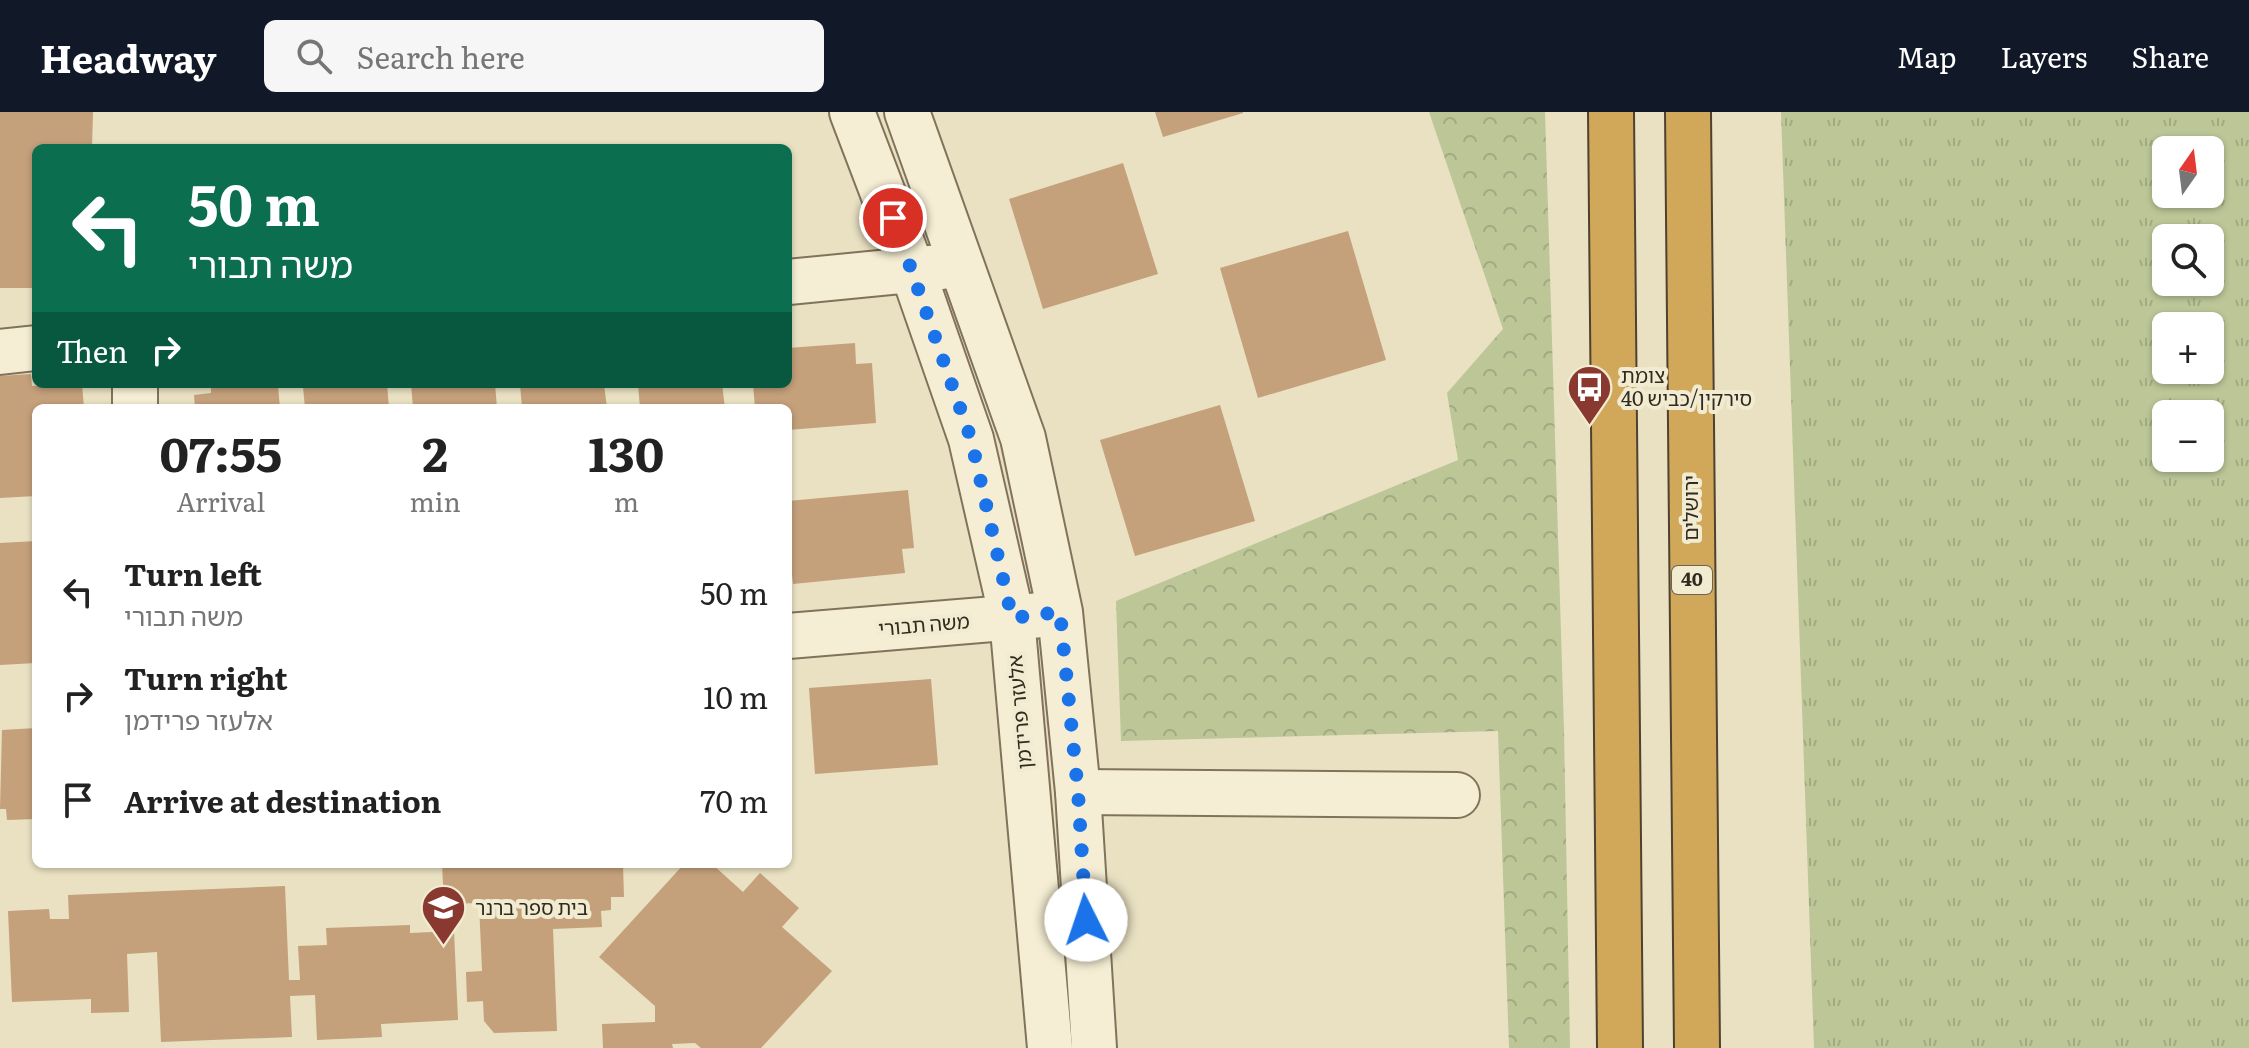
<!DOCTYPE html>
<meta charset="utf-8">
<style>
:root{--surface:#fff;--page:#f6f6f6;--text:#222;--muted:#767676;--accent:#111827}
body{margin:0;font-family:Literata,"Noto Sans Hebrew",serif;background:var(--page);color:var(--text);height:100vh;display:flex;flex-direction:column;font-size:30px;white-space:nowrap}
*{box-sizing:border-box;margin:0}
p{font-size:26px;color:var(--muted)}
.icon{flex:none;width:44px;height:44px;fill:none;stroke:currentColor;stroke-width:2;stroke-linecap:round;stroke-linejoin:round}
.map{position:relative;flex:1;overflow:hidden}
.side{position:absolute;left:32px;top:292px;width:760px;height:464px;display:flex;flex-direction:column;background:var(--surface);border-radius:12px;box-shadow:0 2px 6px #0004}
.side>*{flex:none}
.top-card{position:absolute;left:32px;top:32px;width:760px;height:244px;border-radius:12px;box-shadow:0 2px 6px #0004;background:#0b6e4f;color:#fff;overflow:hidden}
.needle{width:52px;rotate:14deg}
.tools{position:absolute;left:2152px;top:24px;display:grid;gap:16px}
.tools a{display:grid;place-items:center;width:72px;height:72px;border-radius:12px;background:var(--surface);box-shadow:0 2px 6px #0004;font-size:40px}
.pin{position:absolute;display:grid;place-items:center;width:68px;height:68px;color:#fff;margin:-34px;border:4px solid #fff;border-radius:50%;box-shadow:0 2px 8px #0007}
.me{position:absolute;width:88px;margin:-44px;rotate:356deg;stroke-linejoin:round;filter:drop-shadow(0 0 6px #0008)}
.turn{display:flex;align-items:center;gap:28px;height:168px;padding:0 24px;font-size:36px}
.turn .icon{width:104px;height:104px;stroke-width:2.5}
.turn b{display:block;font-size:56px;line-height:68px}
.then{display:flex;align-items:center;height:76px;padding:0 24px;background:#0003;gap:16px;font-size:30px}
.eta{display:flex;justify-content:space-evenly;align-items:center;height:136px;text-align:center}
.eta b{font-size:48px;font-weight:700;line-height:56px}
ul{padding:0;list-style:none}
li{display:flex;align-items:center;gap:24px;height:104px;padding:0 24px}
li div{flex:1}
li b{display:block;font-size:30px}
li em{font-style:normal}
header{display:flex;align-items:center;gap:48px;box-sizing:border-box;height:112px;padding:0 40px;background:var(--accent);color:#fff}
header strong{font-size:38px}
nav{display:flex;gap:44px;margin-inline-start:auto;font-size:28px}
.search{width:560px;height:72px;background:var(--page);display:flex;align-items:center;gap:20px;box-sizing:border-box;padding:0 28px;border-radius:12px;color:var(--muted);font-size:30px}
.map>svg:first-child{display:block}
</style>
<header>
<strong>Headway</strong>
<div class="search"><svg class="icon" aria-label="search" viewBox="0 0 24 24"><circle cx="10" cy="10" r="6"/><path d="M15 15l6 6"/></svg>Search here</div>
<nav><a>Map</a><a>Layers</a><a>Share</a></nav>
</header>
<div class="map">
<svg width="2249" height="936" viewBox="0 0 2249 936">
<defs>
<pattern id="grass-tufts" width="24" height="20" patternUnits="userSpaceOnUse" patternTransform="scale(2)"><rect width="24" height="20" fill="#bcc697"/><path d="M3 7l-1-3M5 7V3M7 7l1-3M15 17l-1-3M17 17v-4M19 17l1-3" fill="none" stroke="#a2aa82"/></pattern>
<pattern id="forest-crowns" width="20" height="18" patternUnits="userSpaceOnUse" patternTransform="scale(2)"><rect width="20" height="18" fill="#bcc697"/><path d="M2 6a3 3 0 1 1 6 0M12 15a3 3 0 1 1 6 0" fill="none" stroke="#a2aa82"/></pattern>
</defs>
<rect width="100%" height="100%" fill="#e9e1c2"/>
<path fill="url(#grass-tufts)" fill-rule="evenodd" d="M1781,0H2249V936H1814ZM2166,38H2210V82H2166ZM2166,126H2210V170H2166ZM2166,214H2210V258H2166ZM2166,302H2210V346H2166Z"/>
<polygon fill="url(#forest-crowns)" points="1429,0 1545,0 1564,619 1570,936 1509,936 1498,619 1121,629 1116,489 1458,348 1447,281 1503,217"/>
<g fill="#c4a07b">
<polygon points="0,0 93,0 92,36 36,36 36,176 0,176"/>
<polygon points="1155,0 1243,0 1243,1 1163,25"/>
<polygon points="1123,51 1158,162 1043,197 1009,87"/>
<polygon points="1348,119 1386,248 1258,286 1220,156"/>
<polygon points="855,231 856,252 872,251 876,311 788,318 788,296 755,296 753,272 788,272 788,236"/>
<polygon points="31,262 32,274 82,272 84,296 36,296 36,384 0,386 0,264"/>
<polygon points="211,272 259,272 260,276 278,274 280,296 195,296 194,283 211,281"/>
<polygon points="320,272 387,272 389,296 305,296 303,275 320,274"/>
<polygon points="411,272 495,272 497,296 413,296"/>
<polygon points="520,272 604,272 607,296 522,296"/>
<polygon points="638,272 722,272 725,296 640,296"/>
<polygon points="1220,293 1255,409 1135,444 1100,328"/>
<polygon points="908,378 914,436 902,437 905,461 793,472 788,425 788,389"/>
<polygon points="36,429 36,551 0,553 0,431"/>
<polygon points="931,567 938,653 815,662 809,576"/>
<polygon points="36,616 36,707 7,708 6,697 0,697 2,618"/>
<polygon points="442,752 623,752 624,785 611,785 611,798 601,799 602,815 553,817 557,919 494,921 484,909 483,889 467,890 466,860 482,859 479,791 444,792"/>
<polygon points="684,752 712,752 743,780 760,761 799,796 782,815 832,859 761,936 701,936 695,931 672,932 673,936 603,936 602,912 655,910 655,894 599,845"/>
<polygon points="285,774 289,868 300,868 298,834 327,833 326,816 410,813 410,821 454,819 458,908 381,912 382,925 317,928 315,883 290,884 292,925 161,930 157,840 127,842 129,900 91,901 91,887 12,890 8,799 49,797 50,807 69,807 68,783"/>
</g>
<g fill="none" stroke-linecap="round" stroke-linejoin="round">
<defs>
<g id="minor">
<polyline points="852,0 913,160 971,327 1012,506 1050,936"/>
<polyline points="907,0 1023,326 1060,500 1078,680 1094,936"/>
<polyline points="788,170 941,155"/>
<polyline points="0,240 36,236"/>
<polyline points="135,296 135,272"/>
<polyline points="788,524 1042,503"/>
<polyline points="1078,680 1457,683"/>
</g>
<g id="highway">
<polyline points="1611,0 1620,936"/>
<polyline points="1688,0 1697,936"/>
</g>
</defs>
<use href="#minor" stroke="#81735b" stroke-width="48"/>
<use href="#highway" stroke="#4f412f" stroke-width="48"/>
<use href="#minor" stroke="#f5eed4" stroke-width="44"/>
<use href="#highway" stroke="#d1a85a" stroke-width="44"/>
</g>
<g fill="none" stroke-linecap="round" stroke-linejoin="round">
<polyline stroke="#1a73e8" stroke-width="14" stroke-dasharray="0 25.2" points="893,106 971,327 1012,506 1060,500 1078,680 1086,808"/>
</g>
<defs>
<symbol id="bus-pin" viewBox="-11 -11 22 30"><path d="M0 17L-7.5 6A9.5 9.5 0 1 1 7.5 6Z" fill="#8a3931" stroke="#f1ebd1"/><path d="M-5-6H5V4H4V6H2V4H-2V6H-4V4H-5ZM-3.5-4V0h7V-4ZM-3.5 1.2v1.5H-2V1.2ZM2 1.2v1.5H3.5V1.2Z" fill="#fff"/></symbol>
<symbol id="school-pin" viewBox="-11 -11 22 30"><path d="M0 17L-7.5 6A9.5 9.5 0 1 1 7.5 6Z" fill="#8a3931" stroke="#f1ebd1"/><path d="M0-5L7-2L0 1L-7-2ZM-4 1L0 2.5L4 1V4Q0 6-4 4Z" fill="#fff"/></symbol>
</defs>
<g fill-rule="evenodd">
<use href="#bus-pin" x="1564" y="250" width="51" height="69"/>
<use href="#school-pin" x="418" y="770" width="51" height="69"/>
</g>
<g text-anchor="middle" stroke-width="8" stroke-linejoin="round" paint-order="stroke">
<rect fill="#f1ebd1" stroke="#6b6454" stroke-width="2" x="1672" y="454" width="40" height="28" rx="6"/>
<g font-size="18" font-weight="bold" fill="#322a1e">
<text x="1692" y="474">40</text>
</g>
<g font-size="20" fill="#322a1e" stroke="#f1ebd1" text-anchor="start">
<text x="1621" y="271">צומת<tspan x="1621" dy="23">סירקין/כביש 40</tspan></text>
<text x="475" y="803">בית ספר ברנר</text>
</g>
<g font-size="20" fill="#322a1e" stroke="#f1ebd1">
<text transform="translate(1691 396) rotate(-90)" y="7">ירושלים</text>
<text transform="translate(924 513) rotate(-5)" y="7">משה תבורי</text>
<text transform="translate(1020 600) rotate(-95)" y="7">אלעזר פרידמן</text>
</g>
</g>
</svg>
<div class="tools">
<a><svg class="needle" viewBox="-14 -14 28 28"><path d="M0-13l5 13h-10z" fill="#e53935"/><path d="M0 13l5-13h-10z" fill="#767676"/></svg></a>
<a><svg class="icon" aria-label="search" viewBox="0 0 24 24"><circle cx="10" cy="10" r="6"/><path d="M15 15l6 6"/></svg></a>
<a>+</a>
<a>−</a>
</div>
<div class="pin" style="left:893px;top:106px;background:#d93025"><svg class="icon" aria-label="arrive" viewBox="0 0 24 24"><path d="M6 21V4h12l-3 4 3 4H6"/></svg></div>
<svg class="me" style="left:1086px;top:808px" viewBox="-20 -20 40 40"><circle r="19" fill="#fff"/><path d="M0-13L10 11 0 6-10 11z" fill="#1a73e8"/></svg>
<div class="top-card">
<div class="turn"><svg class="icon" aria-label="left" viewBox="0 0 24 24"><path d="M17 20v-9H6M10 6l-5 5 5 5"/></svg><div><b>50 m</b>משה תבורי</div></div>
<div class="then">Then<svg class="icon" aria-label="right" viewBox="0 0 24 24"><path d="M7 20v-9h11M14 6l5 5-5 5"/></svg></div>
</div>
<section class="side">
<div class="eta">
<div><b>07:55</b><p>Arrival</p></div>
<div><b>2</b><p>min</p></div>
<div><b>130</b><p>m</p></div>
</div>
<ul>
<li><svg class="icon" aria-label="left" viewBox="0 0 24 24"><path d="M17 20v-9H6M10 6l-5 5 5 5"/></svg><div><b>Turn left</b><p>משה תבורי</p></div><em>50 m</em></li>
<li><svg class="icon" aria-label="right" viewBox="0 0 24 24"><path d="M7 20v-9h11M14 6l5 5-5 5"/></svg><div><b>Turn right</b><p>אלעזר פרידמן</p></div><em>10 m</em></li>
<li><svg class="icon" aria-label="arrive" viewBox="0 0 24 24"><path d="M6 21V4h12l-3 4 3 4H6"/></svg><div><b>Arrive at destination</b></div><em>70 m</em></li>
</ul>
</section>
</div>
